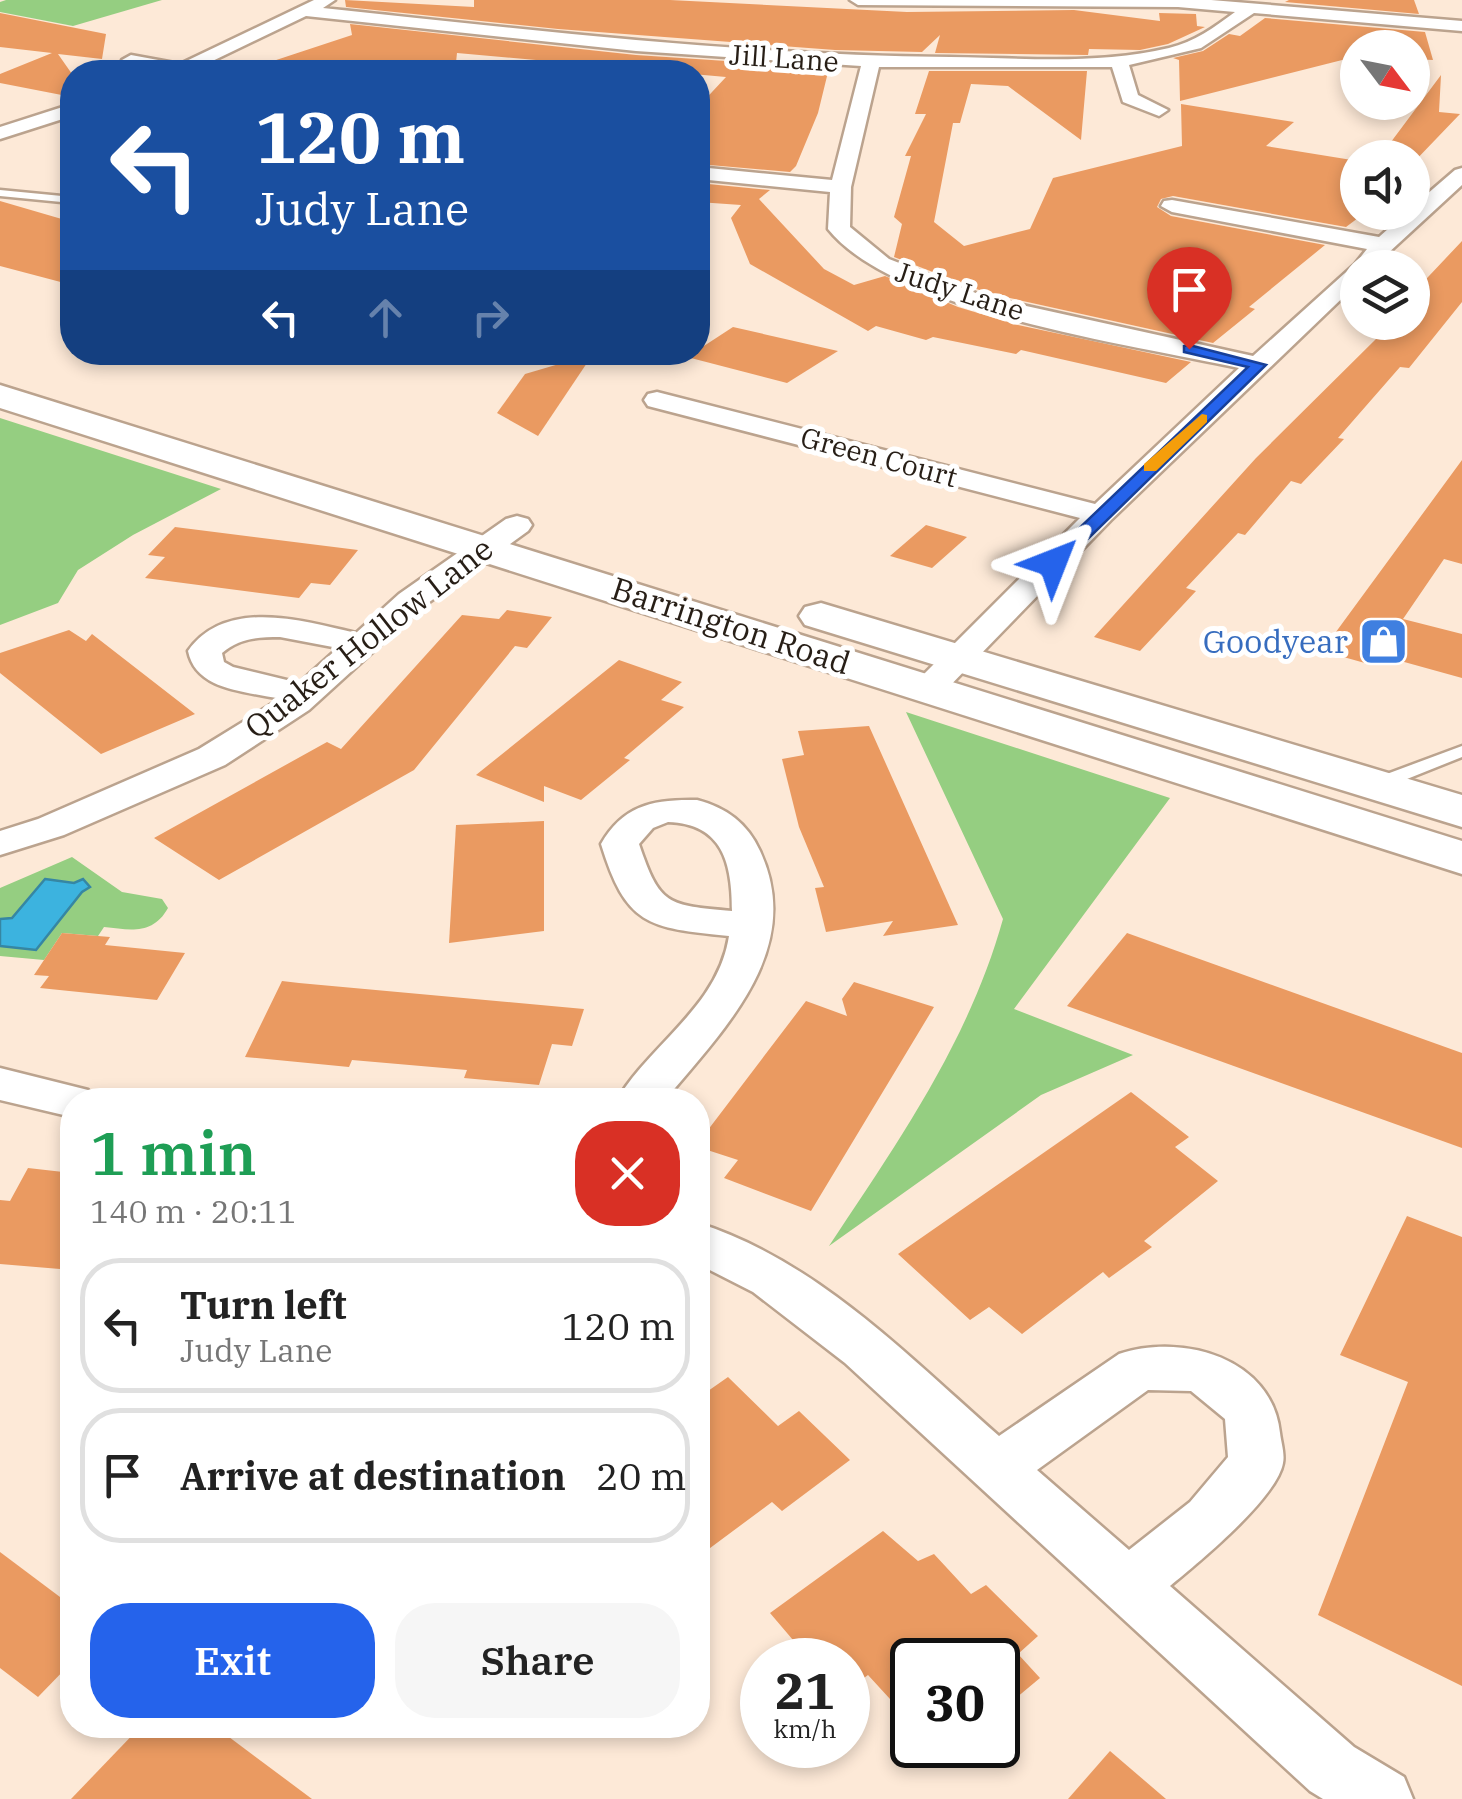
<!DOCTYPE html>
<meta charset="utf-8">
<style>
:root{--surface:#fff;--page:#f6f6f6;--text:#222;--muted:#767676;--line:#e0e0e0;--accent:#2563eb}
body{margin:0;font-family:"IBM Plex Serif",serif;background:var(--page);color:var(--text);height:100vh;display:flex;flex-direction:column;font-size:38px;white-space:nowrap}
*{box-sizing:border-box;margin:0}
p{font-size:32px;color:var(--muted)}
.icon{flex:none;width:55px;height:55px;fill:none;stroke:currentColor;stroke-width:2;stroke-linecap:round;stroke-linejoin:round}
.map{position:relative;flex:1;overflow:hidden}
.details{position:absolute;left:60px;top:1088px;width:650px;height:650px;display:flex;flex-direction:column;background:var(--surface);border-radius:40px;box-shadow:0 5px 15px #0003}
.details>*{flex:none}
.banner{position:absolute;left:60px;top:60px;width:650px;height:305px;border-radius:40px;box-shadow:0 5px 15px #0003;background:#1a4fa0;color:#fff;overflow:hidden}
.needle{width:65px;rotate:122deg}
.controls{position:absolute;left:1340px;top:30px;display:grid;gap:20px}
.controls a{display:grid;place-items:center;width:90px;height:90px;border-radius:50%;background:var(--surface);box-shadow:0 5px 15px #0003;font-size:50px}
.speed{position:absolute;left:740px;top:1638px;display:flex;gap:20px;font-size:50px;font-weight:700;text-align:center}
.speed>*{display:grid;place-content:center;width:130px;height:130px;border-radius:50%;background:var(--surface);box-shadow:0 5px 15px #0003;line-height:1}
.speed small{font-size:25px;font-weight:400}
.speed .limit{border:5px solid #111;border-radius:15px;background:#fff;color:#111}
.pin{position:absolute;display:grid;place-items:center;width:85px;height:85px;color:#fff;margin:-102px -42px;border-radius:50% 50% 50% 0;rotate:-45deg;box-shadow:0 0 10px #0007}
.pin .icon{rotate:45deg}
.me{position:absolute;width:110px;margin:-55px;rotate:45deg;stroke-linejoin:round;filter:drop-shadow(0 0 8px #0008)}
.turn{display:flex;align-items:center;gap:35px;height:210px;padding:0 30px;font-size:45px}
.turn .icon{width:130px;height:130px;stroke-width:2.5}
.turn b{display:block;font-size:70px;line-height:85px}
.lanes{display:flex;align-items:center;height:95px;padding:0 30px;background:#0003;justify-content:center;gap:50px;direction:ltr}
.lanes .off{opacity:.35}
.round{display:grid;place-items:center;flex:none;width:105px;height:105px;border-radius:40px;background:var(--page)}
.headline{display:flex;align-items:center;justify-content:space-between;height:170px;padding:0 30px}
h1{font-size:60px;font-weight:600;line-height:75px;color:#1e9e55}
.cta{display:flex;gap:20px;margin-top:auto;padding:20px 30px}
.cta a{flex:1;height:115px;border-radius:40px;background:var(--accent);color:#fff;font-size:40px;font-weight:600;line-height:115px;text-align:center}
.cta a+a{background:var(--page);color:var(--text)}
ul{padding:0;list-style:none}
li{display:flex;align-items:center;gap:30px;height:135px;margin:0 20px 15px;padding:0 10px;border:5px solid var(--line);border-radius:40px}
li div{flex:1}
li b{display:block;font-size:38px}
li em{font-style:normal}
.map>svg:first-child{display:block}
</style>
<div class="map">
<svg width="1462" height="1799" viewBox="0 0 1462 1799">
<rect width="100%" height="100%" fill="#fde9d7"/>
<g fill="#95ce81">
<polygon points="6,0 162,0 73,26 0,12 0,2"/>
<polygon points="0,418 221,489 133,535 78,570 58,603 0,625"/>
<path d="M906,712L1170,798L1014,1009L1133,1055L1041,1095L829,1246C898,1142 969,1041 1003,919Z"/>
<path d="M72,857L122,892L162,899L168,908C153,935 131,930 104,927L98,936L62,933L44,960L0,956V888Z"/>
</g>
<polygon fill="#3cb3df" stroke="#3686a3" stroke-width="2.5" points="45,879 74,883 83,879 90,887 82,892 36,950 0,946 0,919 12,918"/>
<g fill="#ea9a61">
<polygon points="345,0 474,7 474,0 670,0 907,12 1074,10 1160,21 1159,13 1196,14 1197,26 1205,27 1168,44 1140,50 1089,49 1088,55 935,53 940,35 922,52 835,50 558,29 346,7"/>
<polygon points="1289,0 1414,0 1419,14 1285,2"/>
<polygon points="0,13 106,34 102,59 58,54 72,74 72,97 0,83 0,74 52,53 0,47"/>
<polygon points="1265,18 1425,32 1433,60 1412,59 1412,48 1358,48 1358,56 1180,101 1179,60 1173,58 1203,51 1229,34 1240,36"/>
<polygon points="350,24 636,55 829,68 818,113 796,166 790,172 698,164 698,107 726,77 457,53 455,72 259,72 258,66 352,35"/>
<polygon points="929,71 1087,71 1081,140 1008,86 971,84 960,123 953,123 934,222 964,246 1030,229 1053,178 1182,146 1181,104 1294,122 1266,146 1358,161 1358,212 1366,212 1346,227 1173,196 1161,199 1157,207 1171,216 1325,245 1249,307 1255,309 1213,343 987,293 894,257 902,224 894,217 911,156 905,156 926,114 915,114"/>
<polygon points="1441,75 1439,112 1460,114 1412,164 1412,158 1379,158"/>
<polygon points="698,183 770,190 759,199 824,269 854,285 885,276 958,307 1018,325 1191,362 1166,383 1021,350 1016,354 933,337 926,340 876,326 868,331 750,264 731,218 741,205 698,202"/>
<polygon points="0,201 72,222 72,285 0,266"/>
<polygon points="1462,241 1462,302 1409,368 1400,367 1338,438 1344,439 1301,484 1291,481 1245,535 1238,533 1186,588 1196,591 1140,651 1094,637 1256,458 1377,338 1372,337 1386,322 1412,322 1412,294"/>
<polygon points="733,327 838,351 787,383 687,357"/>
<polygon points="593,354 538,436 497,413 525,374"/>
<polygon points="1462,460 1462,564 1444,559 1403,619 1462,634 1462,678 1379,655 1372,665 1322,651"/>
<polygon points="926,525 967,537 932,568 890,556"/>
<polygon points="175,527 358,550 330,585 311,583 299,598 145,578 165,557 148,555"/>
<polygon points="507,610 552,617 527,648 515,646 414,770 219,880 154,838 327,742 341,749 462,615 499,619"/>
<polygon points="69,630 86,641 92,634 195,714 101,754 0,673 0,653"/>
<polygon points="619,660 682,682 661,700 684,707 624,758 630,760 581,800 544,786 544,802 476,775"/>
<polygon points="869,726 958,925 883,936 893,921 826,932 815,888 824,887 799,827 782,759 804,755 798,731"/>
<polygon points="544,821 544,931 449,943 456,825"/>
<polygon points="62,933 110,937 105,945 185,953 157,1000 40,988 49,976 34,975"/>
<polygon points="1127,933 1462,1053 1462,1148 1067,1006"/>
<polygon points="282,981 299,983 584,1009 572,1046 552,1044 539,1085 464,1078 467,1070 352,1060 349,1067 245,1057"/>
<polygon points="854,982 934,1007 811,1211 724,1178 738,1160 698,1147 698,1143 806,1001 847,1016 842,999"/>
<polygon points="1131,1092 1189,1137 1175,1147 1218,1181 1144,1241 1152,1247 1109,1278 1103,1272 1022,1334 989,1307 970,1320 898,1254"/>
<polygon points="28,1168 72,1173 72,1270 0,1264 0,1200 10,1201"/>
<polygon points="1407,1216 1462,1237 1462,1686 1318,1615 1408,1382 1340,1355"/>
<polygon points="728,1377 778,1426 799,1411 850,1460 782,1511 772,1502 698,1557 698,1398"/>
<polygon points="883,1531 918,1561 934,1554 971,1594 986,1585 1038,1636 1018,1654 1040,1678 998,1713 998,1660 912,1660 912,1723 868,1675 848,1690 848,1660 810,1660 770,1613"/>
<polygon points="0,1552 72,1606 72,1662 38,1697 0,1668"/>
<polygon points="142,1725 213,1725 312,1799 71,1799"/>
<polygon points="1110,1751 1166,1799 1068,1799"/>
</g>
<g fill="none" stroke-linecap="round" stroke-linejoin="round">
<defs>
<g id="lane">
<polygon points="0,190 72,197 72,203 0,196"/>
<polygon points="1462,746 1462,757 1382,789 1375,791 1366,785 1368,781"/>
</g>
<g id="street">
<path d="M314,0H335L323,8C532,30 740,55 950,57C1022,58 1098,65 1169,48C1194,42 1215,27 1235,12L1178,7L858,5L850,0H1211L1462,21V31L1254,13L1201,48L1129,65L1138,95L1168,110L1159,116L1123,102L1112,67H879L851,187L850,227L889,259L986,297L1253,356L1355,264L1367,249L1172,212L1161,206L1164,201L1172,200L1379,237L1407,212H1412V207L1455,170L1462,168V185L1373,267L1358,268V283L1111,520L940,696L928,699L916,696L911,689L916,682L1080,518L648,406L644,400L648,394L657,392L1095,504L1239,368C1134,345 894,312 828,229L830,192L698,179V167L832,180L861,66L636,51L306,16L200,67L206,72H168L122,60L131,55L180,64Z"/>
<polygon points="72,104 72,116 0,139 0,127"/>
<path d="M517,516L528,519L532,525L528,531L421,608L309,710L225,765L64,835L0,855V831L38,819L199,749L280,699C246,691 196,691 188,651C226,597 304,621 356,633L399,594L506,519ZM280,637L338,648L299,683L233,667L224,662L222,653C240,638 257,637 280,637Z"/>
<path d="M697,800C727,808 747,823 760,851C806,950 723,1030 665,1100H617C651,1043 718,1007 729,936C647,928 626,925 601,844C623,805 654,799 697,800ZM668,822C723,824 732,863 732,911C667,905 660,906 639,844L653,828Z"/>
<polygon points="0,1068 88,1090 94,1100 72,1100 72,1117 0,1100"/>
<path d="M698,1223C816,1260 909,1357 999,1436L1119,1354C1183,1333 1272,1358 1280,1433C1281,1442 1285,1454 1283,1463C1277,1498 1198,1563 1170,1586L1354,1747L1404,1777L1413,1799H1323L1310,1791L845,1363L753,1292L698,1264ZM1148,1390L1191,1391L1225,1419L1228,1457L1190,1502L1129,1550L1037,1470Z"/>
</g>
<g id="secondary">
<polygon points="0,385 1462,841 1462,874 0,408"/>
<polygon points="821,603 1462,795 1462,827 805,625 799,616 805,607"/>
</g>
</defs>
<use href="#lane" stroke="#bba38e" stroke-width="5"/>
<use href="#street" stroke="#bba38e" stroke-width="5"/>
<use href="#secondary" stroke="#bba38e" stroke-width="5"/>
<use href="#lane" fill="#fff" fill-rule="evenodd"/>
<use href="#street" fill="#fff" fill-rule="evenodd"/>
<use href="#secondary" fill="#fff" fill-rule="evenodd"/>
</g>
<polygon fill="#2563eb" stroke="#184099" stroke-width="2.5" points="1189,345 1266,365 1059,567 1047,567 1047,559 1248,367 1184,352 1184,346"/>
<polygon fill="#f59e0b" points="1202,414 1207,415 1207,422 1156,471 1144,471 1144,464"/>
<defs>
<symbol id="shop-square" viewBox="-11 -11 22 22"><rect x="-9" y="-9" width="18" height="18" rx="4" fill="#3f7fe0" stroke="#fff"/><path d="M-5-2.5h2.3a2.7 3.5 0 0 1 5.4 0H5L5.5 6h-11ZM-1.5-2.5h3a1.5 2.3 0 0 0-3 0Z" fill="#fff"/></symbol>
</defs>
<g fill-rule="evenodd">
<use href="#shop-square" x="1356" y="614" width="55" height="55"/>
</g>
<g text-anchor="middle" stroke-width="10" stroke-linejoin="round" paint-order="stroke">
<g font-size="28" fill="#271e16" stroke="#fff">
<text transform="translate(784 58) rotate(4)" y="10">Jill Lane</text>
<text transform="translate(960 291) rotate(18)" y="10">Judy Lane</text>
<text transform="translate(879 457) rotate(15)" y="10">Green Court</text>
</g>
<g font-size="32" fill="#271e16" stroke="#fff">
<text transform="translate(731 626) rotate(18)" y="11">Barrington Road</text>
<text transform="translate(369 638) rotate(-38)" y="11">Quaker Hollow Lane</text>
</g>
<g font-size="32" fill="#366cbe" stroke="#fff" text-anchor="end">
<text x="1348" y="653">Goodyear</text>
</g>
</g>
</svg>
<div class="controls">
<a><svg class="needle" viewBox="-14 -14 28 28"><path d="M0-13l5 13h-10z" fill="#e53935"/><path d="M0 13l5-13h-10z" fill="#767676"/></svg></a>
<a><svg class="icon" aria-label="sound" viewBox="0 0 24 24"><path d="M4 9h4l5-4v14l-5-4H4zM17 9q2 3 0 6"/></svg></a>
<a><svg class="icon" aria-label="layers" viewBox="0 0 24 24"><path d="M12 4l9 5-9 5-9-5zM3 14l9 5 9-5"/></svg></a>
</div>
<div class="speed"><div>21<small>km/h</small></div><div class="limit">30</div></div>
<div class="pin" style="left:1189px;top:349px;background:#d93025"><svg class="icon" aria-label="arrive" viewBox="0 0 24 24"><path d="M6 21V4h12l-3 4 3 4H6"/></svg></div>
<svg class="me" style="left:1053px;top:563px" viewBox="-20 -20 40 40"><path d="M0-17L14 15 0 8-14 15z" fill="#2563eb" stroke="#fff" stroke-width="4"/></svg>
<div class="banner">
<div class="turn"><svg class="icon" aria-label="left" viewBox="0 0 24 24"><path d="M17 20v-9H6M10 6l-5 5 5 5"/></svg><div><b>120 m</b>Judy Lane</div></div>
<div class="lanes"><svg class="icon" aria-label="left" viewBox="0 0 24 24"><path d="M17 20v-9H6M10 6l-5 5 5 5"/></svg><svg class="icon off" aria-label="ahead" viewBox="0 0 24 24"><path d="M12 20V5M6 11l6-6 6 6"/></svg><svg class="icon off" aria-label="right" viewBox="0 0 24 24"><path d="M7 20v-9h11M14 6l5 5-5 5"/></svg></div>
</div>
<section class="details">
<div class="headline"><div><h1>1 min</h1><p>140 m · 20:11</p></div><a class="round" style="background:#d93025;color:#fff"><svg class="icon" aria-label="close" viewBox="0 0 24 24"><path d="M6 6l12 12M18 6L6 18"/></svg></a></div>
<ul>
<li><svg class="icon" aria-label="left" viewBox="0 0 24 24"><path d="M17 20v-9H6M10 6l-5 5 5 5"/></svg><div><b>Turn left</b><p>Judy Lane</p></div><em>120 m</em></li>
<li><svg class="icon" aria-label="arrive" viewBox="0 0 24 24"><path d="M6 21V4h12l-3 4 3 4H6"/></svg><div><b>Arrive at destination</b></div><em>20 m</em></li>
</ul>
<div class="cta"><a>Exit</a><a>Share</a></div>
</section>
</div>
